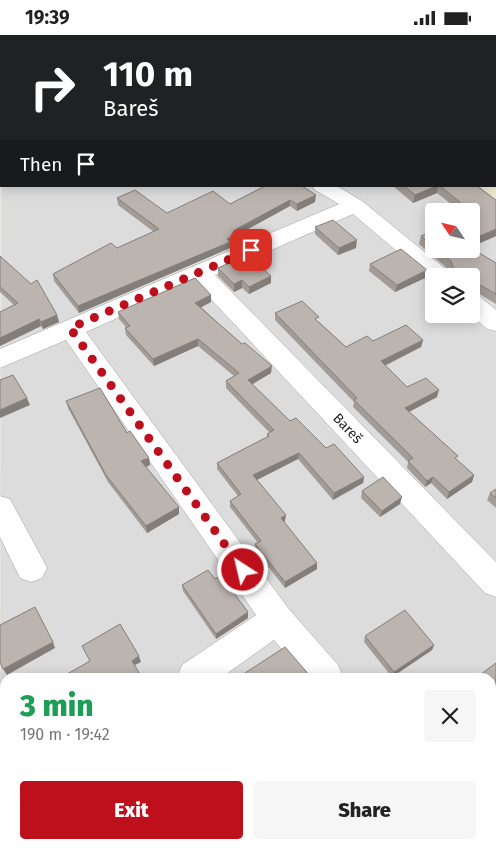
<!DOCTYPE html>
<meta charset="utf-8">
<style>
:root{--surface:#fff;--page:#f6f6f6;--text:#222;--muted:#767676;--accent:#be0f1c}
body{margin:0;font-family:"Fira Sans",sans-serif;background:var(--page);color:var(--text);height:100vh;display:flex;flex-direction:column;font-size:19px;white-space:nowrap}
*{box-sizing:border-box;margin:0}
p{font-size:16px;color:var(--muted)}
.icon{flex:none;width:28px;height:28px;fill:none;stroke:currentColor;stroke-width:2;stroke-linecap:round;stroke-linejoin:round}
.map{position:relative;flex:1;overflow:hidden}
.drawer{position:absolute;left:0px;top:638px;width:496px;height:176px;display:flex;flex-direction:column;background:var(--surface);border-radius:15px 15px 0 0;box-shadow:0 2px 12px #0003}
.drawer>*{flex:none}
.banner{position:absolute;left:0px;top:0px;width:496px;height:152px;box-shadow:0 2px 12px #0003;background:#202124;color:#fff;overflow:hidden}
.needle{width:32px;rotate:305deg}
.fabs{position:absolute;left:425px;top:168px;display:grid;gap:10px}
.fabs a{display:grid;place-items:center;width:55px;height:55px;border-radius:5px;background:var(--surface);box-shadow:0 2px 12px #0003;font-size:25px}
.pin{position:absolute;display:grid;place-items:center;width:42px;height:42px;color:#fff;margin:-21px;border-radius:10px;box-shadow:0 2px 8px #0006}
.me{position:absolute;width:55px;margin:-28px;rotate:325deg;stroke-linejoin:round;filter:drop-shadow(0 0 4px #0008)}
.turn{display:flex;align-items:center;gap:18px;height:105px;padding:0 20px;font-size:22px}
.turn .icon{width:65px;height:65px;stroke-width:2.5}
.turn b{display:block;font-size:35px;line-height:42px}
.then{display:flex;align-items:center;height:48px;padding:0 20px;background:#0003;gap:10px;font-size:19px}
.round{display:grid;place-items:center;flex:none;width:52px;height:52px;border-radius:5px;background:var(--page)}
.headline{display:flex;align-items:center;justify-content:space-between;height:85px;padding:0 20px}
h1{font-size:30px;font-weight:800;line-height:38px;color:#1e9e55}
.action{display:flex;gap:10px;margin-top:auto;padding:10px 20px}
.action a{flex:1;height:58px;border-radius:5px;background:var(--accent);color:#fff;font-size:20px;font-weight:800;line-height:58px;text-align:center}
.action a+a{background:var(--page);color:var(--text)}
.status{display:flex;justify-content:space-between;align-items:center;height:35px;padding:0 25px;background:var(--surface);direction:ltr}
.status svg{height:14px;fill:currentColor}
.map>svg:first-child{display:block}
</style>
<div class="status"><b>19:39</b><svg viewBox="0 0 49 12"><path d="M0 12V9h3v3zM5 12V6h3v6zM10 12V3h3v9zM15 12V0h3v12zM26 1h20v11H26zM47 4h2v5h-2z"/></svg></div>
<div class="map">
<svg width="496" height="813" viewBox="0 0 496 813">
<rect width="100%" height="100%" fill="#efebe6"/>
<path fill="#dddcdc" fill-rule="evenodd" d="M1,39V151H311L319,155L325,151H481L487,163L496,168V813H0ZM434,176H471V214H434ZM434,241H471V279H434ZM5,642H491V809H5Z"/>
<polygon fill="#ececd2" points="0,0 496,0 496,168 487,163 481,151 495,151 495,1 1,1 0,40"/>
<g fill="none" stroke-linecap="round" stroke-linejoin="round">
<defs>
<g id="minor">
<rect x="164" y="0" width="16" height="1"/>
<rect x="0" y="103" width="1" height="12"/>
<polygon points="312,151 337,151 362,166 448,236 451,241 434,241 434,247 432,246 353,179 215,240 496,527 496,562 485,558 196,248 86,297 288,573 338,630 343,642 305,642 274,605 222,642 177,642 182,630 256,580 66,305 0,333 0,314 339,169 315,155"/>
<polygon points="471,259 479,261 496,275 496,296 487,294 470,279"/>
<polygon points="0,461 10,464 42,523 47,533 42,543 31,547 20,543 0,502"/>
<polygon points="5,756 5,796 0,798 0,758"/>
<polygon points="429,809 467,809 466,813 428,813"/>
</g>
</defs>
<use href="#minor" stroke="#a0a0a0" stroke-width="1"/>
<polyline stroke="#ef7a76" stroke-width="2" stroke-dasharray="2 2" stroke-linecap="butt" points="112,0 114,1"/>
<use href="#minor" fill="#fff" fill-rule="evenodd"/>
</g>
<g fill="#a29b96">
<polygon points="265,151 315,167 297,176 290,171 237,200 237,206 230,210 230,213 79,278 54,246 53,239 117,213 154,197 118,170 117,163 167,178 230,169"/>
<polygon points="393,151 477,151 496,201 471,212 471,176 460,176 437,158 413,168"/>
<polygon points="315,192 356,213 338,220 315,199"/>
<polygon points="434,195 434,214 471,214 496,228 496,269 471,254 471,241 452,241 449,235 419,209 421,201"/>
<polygon points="0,221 57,280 59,287 43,294 41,291 0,311 0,277 14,270 0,257"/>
<polygon points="370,229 425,243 395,257 369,236"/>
<polygon points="218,233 271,241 271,248 249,259 242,253 234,257 218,241"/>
<polygon points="211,260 211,267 201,272 271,338 252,349 290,386 364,442 363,448 333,465 298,424 256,445 285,486 284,487 317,528 317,534 285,553 255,515 255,509 258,508 230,472 230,466 238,461 217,434 217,428 267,402 267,399 270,398 226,353 226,346 234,341 198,311 154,331 126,300 125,293 126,292 119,284 118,277"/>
<polygon points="275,278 319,287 346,312 373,306 423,305 421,312 385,331 407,352 437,362 409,377 457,425 474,440 472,447 447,464 431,448 425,452 407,433 408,427 353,372 354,367 275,285"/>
<polygon points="66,366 127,398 149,423 150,430 146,432 179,479 147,498 108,447 68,373"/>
<polygon points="496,454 496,473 487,465 490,458"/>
<polygon points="362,456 400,469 380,482 361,463"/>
<polygon points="182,550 248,583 216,604 183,556"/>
<polygon points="365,601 434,610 432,615 392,642 364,607"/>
<polygon points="496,628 496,689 491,683 491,642"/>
<polygon points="491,726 496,731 496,792 491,788"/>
<polygon points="359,809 401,809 396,813 362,813"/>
</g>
<g fill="#847e7a">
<polygon points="436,151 438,151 437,158 413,168 415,160"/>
<polygon points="316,160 315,167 297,176 297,169"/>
<polygon points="290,165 290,171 237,200 237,206 230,210 230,213 79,278 78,271 227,204 233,196"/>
<polygon points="496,194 496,201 471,212 471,205"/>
<polygon points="357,205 356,213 338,220 339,213"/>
<polygon points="427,235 425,243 395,257 397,250"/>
<polygon points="271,241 271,248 249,259 249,252"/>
<polygon points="242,245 242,253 234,257 234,249"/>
<polygon points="211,260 211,267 196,275 195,268"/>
<polygon points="57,280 59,287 43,294 41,287"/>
<polygon points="39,284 41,291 0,311 0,303"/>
<polygon points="198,304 198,311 154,331 153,324"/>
<polygon points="423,305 421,312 379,333 381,326"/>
<polygon points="272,331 271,338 248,352 248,345"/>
<polygon points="439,355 437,362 403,380 405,373"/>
<polygon points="27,363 30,370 0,383 0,375"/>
<polygon points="299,418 298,424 253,447 253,440"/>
<polygon points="149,423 150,430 143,433 141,426"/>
<polygon points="474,440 472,447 447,464 449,457"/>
<polygon points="364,442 363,448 333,465 334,458"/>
<polygon points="433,442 431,448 425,452 427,446"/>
<polygon points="402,462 400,469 380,482 382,476"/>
<polygon points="179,472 179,479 147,498 146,491"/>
<polygon points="286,480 285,486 280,489 281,483"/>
<polygon points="317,528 317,534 285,553 285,547"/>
<polygon points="248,577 248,583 216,604 216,599"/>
<polygon points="53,607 55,613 7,640 3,634"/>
<polygon points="434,610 432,615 392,642 394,637"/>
<polygon points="139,621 141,627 133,631 132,626"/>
<polygon points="160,809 170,809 164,813 154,813"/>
<polygon points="398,809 401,809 396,813 392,813"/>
</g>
<g fill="#bcb4af" stroke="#847e7a">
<polygon points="1,72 1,79 0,79 0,73"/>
<polygon points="265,151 302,151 316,160 297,169 290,165 233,196 237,199 227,204 230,207 78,271 53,239 111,208 117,213 159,194 117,163 135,155 167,178 213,156 230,169"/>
<polygon points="404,151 436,151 415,160"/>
<polygon points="440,151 477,151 496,165 496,194 471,205 471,177 472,177"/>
<polygon points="333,185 357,205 339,213 315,192"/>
<polygon points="434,195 434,212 421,201"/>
<polygon points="471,213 496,228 496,259 471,245 471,241 466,241 454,234 451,226 436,214"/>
<polygon points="401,214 427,235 397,250 370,229"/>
<polygon points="247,220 271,241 249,252 242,245 234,249 218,233"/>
<polygon points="0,221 31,249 37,245 57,280 41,287 39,284 0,303 0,277 18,268 0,252"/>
<polygon points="195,243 211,260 195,268 242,309 245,308 272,331 248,345 290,386 296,383 326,413 334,409 364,442 334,458 299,418 253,440 286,480 281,483 317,528 285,547 255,509 261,506 230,466 241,459 217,428 269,401 267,399 274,395 226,346 239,338 198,304 153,324 125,293 130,291 118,277"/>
<polygon points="302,266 319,282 315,284 346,312 367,301 373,306 406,290 423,305 381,326 407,352 426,343 439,355 405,373 458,421 455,423 474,440 449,457 433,442 427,446 408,426 413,423 354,365 357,363 275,278"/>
<polygon points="13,340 27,363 0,375 0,345"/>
<polygon points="100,353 127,398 130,396 149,423 141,426 179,472 146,491 106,440 66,366"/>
<polygon points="383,442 402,462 382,476 362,456"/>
<polygon points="496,454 496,463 490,458"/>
<polygon points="208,535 215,544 221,541 248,577 216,599 182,550"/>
<polygon points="35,572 53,607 3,634 0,627 0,590"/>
<polygon points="405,575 434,610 394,637 365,601"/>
<polygon points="120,589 139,621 132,626 141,641 139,642 62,642 90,626 82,611"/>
<polygon points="285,612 311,642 239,642"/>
<polygon points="496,628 496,679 491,674 491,642 477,642"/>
<polygon points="491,726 496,731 496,785 491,780"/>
<polygon points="103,809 160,809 154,813 105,813"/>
<polygon points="365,809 398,809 392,813 368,813"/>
</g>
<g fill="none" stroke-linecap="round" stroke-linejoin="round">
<polyline stroke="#be0f1c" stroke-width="9" stroke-dasharray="0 16.2" points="243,535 70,293 251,215"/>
</g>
<g text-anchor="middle" stroke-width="4" stroke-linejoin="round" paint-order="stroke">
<g font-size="14" fill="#1f1f1f" stroke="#fff">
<text transform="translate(348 393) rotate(46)" y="5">Bareš</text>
</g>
</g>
</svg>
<div class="fabs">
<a><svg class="needle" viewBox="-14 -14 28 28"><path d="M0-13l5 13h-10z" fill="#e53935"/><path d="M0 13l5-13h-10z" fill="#767676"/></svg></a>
<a><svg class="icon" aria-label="layers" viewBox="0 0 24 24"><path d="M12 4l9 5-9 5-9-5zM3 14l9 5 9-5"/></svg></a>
</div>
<div class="pin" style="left:251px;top:215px;background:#d93025"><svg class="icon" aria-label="arrive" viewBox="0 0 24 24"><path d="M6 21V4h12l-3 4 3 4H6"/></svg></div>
<svg class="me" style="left:243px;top:535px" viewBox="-20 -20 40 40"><circle r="17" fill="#be0f1c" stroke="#fff" stroke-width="3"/><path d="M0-11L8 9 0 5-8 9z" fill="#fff"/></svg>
<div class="banner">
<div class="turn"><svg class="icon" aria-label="right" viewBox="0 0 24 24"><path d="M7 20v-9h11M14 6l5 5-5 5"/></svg><div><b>110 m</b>Bareš</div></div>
<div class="then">Then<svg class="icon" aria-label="arrive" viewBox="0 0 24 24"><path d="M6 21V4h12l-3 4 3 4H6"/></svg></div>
</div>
<section class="drawer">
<div class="headline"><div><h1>3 min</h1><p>190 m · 19:42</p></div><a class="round"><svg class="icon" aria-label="close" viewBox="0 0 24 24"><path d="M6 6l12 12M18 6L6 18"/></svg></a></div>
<div class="action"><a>Exit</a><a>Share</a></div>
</section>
</div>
